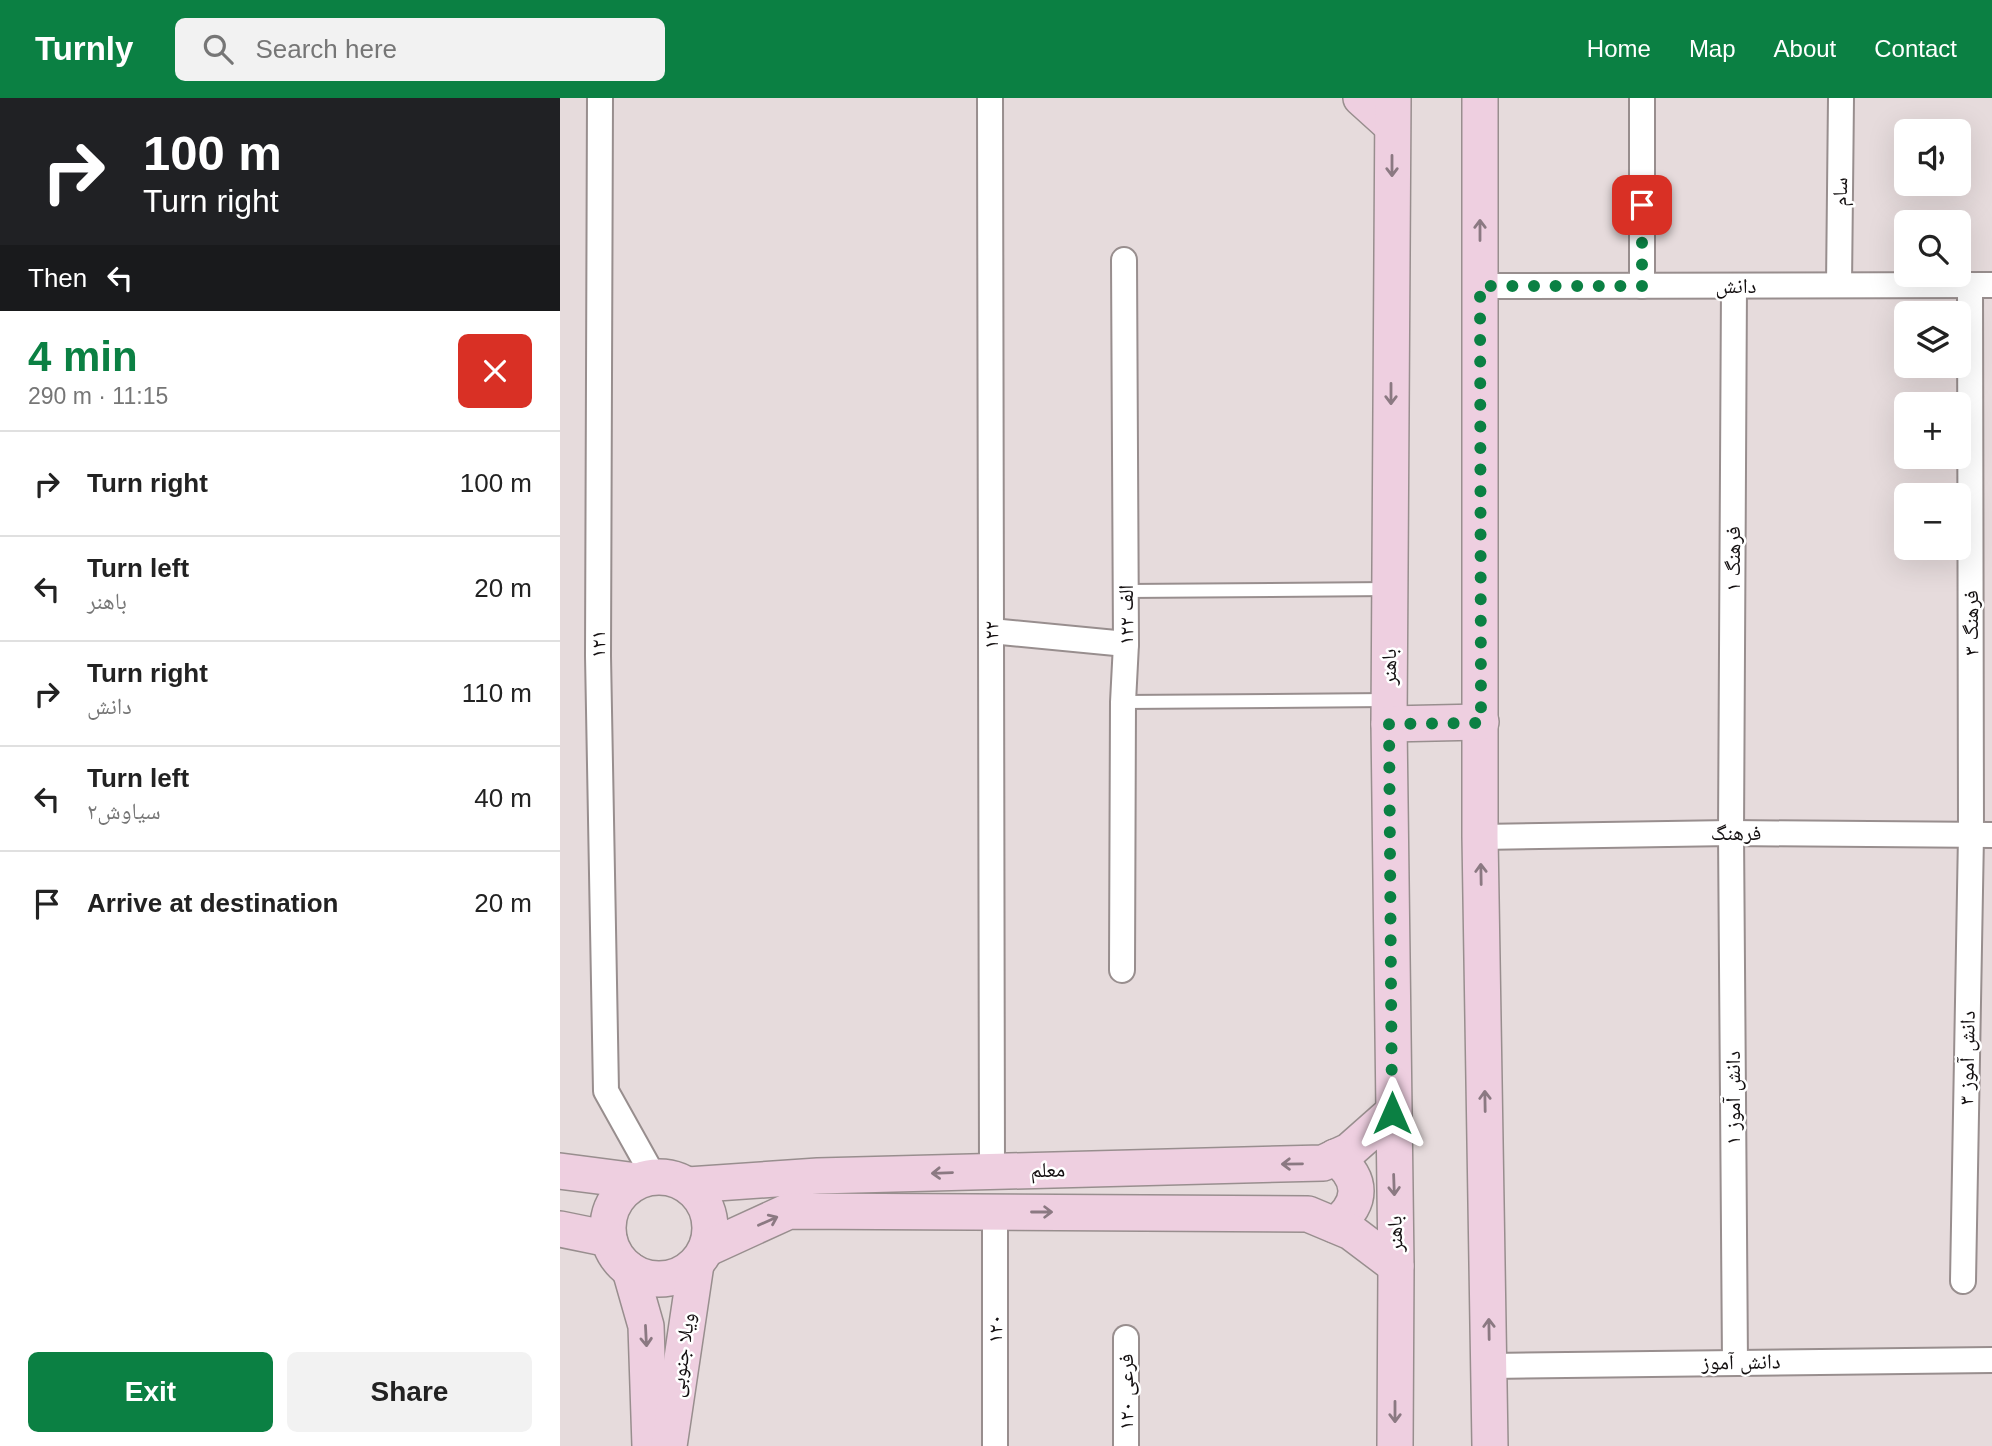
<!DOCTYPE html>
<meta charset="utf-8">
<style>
:root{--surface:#fff;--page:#f2f2f2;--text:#222;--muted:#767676;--line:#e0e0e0;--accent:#0b8043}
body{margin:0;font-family:Arial,"Noto Naskh Arabic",sans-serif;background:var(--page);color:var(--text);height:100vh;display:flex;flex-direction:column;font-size:26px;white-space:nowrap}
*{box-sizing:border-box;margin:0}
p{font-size:23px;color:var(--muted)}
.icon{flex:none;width:38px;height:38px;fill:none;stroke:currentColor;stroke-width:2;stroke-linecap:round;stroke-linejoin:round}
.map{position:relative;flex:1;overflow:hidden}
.panel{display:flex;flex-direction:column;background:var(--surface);width:560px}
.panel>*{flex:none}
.banner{background:#202124;color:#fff;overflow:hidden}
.tools{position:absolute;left:1334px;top:21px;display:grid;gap:14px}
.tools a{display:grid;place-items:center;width:77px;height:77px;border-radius:10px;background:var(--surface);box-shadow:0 7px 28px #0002;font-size:35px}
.pin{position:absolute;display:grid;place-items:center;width:60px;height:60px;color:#fff;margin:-30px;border-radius:14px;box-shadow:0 4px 10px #0006}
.me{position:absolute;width:77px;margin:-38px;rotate:0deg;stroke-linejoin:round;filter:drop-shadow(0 0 5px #0008)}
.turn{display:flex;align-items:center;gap:24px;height:147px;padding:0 28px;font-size:32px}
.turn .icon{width:91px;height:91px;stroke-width:2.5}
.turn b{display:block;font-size:49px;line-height:60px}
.then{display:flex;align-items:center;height:66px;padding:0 28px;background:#0003;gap:14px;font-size:26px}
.round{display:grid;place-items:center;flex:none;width:74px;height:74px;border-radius:10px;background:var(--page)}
.summary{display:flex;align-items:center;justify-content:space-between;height:119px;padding:0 28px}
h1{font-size:42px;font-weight:600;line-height:52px;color:var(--accent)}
.cta{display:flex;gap:14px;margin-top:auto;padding:14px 28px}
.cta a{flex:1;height:80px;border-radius:10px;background:var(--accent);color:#fff;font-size:28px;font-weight:600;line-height:80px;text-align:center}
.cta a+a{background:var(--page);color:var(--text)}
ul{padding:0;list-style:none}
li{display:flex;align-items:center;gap:21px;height:105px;padding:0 28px;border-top:2px solid var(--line)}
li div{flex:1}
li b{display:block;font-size:26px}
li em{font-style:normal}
header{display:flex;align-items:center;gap:42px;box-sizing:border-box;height:98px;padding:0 35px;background:var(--accent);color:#fff}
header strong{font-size:33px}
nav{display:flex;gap:38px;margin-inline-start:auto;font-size:24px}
.search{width:490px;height:63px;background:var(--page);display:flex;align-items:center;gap:18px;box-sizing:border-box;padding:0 24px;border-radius:10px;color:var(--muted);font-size:26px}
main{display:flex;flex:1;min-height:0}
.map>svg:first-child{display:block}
</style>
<header>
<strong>Turnly</strong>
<div class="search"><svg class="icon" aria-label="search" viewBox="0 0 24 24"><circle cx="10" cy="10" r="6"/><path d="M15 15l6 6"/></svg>Search here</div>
<nav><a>Home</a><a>Map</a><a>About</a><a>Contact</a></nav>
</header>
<main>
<section class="panel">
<div class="banner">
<div class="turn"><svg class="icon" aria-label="right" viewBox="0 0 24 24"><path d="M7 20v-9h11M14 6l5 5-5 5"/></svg><div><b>100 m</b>Turn right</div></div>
<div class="then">Then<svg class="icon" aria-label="left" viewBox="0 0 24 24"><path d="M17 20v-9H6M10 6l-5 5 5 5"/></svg></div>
</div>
<div class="summary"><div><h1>4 min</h1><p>290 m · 11:15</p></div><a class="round" style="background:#d93025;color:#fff"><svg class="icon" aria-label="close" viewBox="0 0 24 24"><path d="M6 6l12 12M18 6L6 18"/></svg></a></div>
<ul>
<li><svg class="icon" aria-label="right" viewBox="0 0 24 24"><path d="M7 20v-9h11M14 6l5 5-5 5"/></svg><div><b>Turn right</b></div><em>100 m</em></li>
<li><svg class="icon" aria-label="left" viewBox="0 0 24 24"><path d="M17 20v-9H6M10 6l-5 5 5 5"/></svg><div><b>Turn left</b><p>باهنر</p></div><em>20 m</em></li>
<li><svg class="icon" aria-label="right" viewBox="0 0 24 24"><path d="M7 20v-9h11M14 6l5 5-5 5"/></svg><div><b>Turn right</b><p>دانش</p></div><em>110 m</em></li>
<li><svg class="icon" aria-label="left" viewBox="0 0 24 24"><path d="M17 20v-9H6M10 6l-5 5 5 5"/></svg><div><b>Turn left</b><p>سیاوش۲</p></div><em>40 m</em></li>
<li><svg class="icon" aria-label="arrive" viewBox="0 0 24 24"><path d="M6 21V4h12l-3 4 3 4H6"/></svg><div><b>Arrive at destination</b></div><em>20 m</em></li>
</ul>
<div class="cta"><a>Exit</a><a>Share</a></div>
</section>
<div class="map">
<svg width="1432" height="1348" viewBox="0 0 1432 1348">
<rect width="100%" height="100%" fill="#e6dbdc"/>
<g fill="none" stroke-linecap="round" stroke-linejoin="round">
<defs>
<g id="lane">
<polyline points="566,493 829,491"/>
<polyline points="563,604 828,602"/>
</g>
<g id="street">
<polyline points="40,0 38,558 46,993 94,1079"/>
<polyline points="430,0 432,1073"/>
<polyline points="1279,187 1281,0"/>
<polyline points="920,188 1432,187"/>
<polyline points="1082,188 1082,0"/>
<polyline points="1174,188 1171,735 1175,1265"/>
<polyline points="431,533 566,546"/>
<polyline points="920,739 1171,735 1432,737"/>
<polyline points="562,872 563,604 566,546 564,162"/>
<polyline points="1403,1183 1411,737 1410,187"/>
<polyline points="566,1240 566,1348"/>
<polyline points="930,1268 1432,1262"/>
<polyline points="435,1348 435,1114"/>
</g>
<g id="secondary">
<polyline points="801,0 832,28"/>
<polyline points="833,0 829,626 836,1168 835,1348"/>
<polyline points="920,0 920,739 930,1348"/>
<polyline points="829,626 921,624"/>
<polyline points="0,1073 77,1083"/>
<circle cx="99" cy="1130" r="51"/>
<polyline points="128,1087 258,1078 763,1065 789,1053 832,1015"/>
<path d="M775,1127C803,1105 803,1081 775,1059"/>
<polyline points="0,1131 49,1141"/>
<polyline points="146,1151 229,1113 748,1116 791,1134 836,1168"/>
<polyline points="70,1172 86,1228 90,1348"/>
<polyline points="109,1348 136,1166"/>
</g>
</defs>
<use href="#lane" stroke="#988e8e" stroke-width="16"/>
<use href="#street" stroke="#988e8e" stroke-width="28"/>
<use href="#secondary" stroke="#988e8e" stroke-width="38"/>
<use href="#lane" stroke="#fff" stroke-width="12"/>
<use href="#street" stroke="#fff" stroke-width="24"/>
<use href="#secondary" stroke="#eecfe0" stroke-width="35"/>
</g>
<defs><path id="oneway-shaft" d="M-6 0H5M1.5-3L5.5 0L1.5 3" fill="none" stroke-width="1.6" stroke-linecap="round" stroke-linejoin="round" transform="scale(1.75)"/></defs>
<g stroke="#8b7982">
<use href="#oneway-shaft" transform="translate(832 68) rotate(90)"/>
<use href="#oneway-shaft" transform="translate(920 132) rotate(-90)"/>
<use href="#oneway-shaft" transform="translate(831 296) rotate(90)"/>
<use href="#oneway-shaft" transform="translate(921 776) rotate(-91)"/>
<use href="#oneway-shaft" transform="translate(925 1003) rotate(-91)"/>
<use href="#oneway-shaft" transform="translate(732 1066) rotate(179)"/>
<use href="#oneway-shaft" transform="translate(382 1075) rotate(178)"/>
<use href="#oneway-shaft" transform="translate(834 1087) rotate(88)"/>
<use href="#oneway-shaft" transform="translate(482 1114)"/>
<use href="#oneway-shaft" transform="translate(208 1123) rotate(-24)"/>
<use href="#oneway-shaft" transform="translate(929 1231) rotate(-91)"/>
<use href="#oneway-shaft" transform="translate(86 1238) rotate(87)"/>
<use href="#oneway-shaft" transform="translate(835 1314) rotate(90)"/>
</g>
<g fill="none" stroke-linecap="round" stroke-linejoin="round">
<polyline stroke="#0b8043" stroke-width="12" stroke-dasharray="0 21.6" points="832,1015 829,626 921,625 920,188 1082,188 1082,107"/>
</g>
<g text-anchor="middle" stroke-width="5" stroke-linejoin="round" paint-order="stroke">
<g font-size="21" fill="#130f10" stroke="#fff">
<text transform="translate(1280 94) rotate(-89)" y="7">سام</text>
<text x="1176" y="195">دانش</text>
<text transform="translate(1173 461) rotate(-90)" y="7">فرهنگ ۱</text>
<text transform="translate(566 517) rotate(-90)" y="7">۱۲۲ الف</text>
<text transform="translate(1411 525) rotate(-90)" y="7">فرهنگ ۳</text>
<text transform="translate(431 537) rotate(-90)" y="7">۱۲۲</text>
<text transform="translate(38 546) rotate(-90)" y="7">۱۲۱</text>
<text transform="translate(829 569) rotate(-90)" y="7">باهنر</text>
<text x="1176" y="742">فرهنگ</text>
<text transform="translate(1407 960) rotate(-89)" y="7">دانش آموز ۳</text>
<text transform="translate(1173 1000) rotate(-90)" y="7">دانش آموز ۱</text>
<text transform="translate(488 1072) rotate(-1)" y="7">معلم</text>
<text transform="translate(835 1136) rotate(-92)" y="7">باهنر</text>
<text transform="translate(435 1231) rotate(-90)" y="7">۱۲۰</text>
<text transform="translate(122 1257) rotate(-82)" y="7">ویلا جنوبی</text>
<text transform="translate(1181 1264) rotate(-1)" y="7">دانش آموز</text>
<text transform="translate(566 1294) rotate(-90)" y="7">۱۲۰ فرعی</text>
</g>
</g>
</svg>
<div class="tools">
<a><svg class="icon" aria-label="sound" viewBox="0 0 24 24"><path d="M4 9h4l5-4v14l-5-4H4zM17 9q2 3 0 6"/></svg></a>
<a><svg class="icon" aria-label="search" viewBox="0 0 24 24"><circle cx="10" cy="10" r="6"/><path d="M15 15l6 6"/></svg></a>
<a><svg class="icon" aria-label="layers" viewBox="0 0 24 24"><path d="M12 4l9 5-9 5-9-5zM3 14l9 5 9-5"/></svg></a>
<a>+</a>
<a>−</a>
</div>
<div class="pin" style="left:1082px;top:107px;background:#d93025"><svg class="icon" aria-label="arrive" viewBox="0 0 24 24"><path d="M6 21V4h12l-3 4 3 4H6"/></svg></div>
<svg class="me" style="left:832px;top:1015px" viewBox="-20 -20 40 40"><path d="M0-17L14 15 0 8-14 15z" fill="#0b8043" stroke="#fff" stroke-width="4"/></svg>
</div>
</main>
